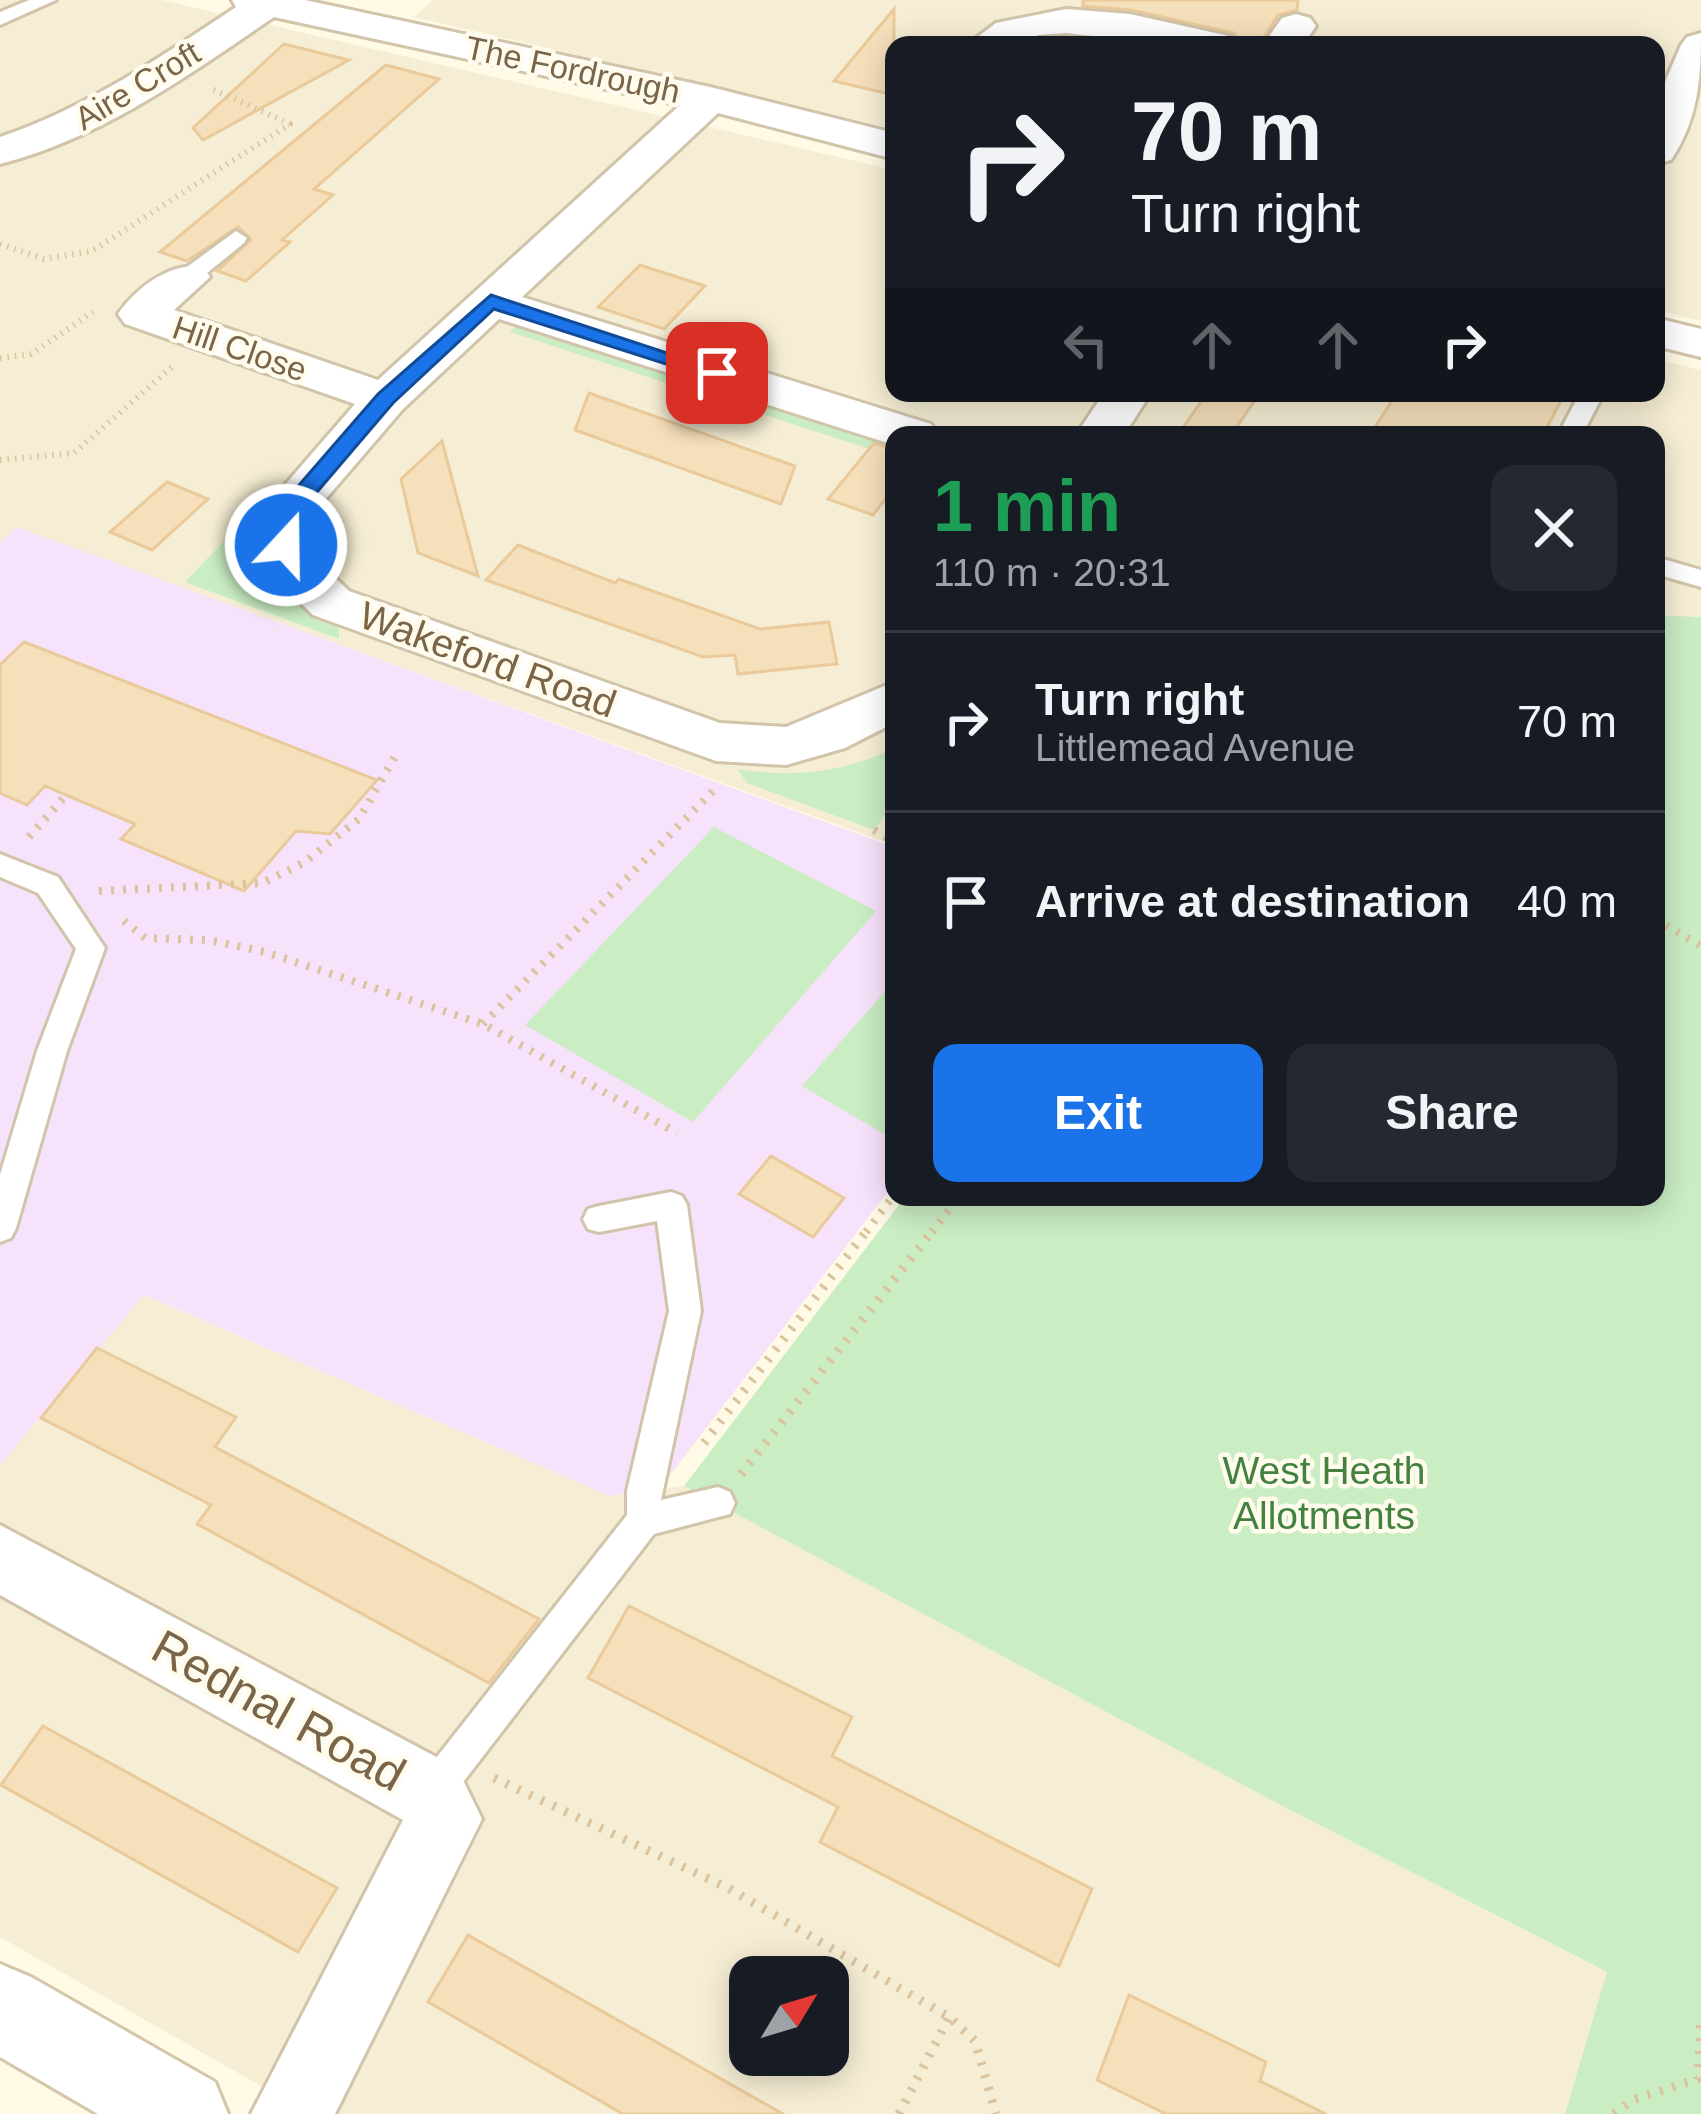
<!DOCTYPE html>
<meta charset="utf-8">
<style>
:root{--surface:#171b24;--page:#242831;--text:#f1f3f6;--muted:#9ea1a6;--line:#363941;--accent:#1a73e8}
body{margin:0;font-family:Helvetica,sans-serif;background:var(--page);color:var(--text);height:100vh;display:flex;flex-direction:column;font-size:45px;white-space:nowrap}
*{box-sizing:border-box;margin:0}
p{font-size:39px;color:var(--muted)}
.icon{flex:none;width:66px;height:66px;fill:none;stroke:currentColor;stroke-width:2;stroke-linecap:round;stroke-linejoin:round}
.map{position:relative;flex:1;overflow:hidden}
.sheet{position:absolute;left:885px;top:426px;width:780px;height:780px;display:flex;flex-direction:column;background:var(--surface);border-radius:24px;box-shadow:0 6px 30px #0003}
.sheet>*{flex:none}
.hud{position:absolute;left:885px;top:36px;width:780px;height:366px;border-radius:24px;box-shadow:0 6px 30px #0003;background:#171b24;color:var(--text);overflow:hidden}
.needle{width:78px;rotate:52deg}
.controls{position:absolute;left:729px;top:1956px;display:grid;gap:24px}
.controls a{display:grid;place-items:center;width:120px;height:120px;border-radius:24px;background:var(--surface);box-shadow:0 6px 30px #0003;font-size:60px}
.pin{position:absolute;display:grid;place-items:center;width:102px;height:102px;color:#fff;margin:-51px;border-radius:24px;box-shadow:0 6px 18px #0006}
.me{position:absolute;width:132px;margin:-66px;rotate:21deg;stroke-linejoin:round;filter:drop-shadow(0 0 9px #0008)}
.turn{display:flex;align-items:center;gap:42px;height:252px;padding:0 48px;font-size:54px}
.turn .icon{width:156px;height:156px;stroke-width:2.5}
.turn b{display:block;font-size:84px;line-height:102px}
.lanes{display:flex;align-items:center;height:114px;padding:0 48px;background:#0003;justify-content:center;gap:60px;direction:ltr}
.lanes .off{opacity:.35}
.round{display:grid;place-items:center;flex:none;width:126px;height:126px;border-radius:24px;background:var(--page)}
.summary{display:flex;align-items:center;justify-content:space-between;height:204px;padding:0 48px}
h1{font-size:72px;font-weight:800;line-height:90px;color:#1e9e55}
.cta{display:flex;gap:24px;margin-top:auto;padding:24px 48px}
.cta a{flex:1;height:138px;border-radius:24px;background:var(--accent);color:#fff;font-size:48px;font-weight:800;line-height:138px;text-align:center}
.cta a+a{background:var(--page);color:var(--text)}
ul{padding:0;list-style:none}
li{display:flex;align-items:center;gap:36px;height:180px;padding:0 48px;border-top:3px solid var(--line)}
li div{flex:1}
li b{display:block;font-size:45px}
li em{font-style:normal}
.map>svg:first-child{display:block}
</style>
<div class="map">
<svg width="1701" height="2114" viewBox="0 0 1701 2114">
<rect width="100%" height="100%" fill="#fefae6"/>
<g fill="#f6eed4" fill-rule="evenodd">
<polygon points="0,0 162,0 894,170 894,393 1656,393 1656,359 1701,370 1701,617 1656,615 1656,435 894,435 894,836 888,843 18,528 0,543"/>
<polygon points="433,0 1701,0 1701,321 1656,310 1656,45 894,45 894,129 414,17"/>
<path d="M143,1295L610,1496L684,1486L1288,1809L1608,1973L1565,2114H310L0,1937V1465ZM750,1977H828V2055H750Z"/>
</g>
<polygon fill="#f7e2fb" points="17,527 894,847 894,1184 660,1488 610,1496 144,1295 0,1465 0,543"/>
<g fill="#caedc3">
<polygon points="525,316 894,435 894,457 510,332"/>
<path d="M264,499C247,566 285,596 339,628V639L185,582Z"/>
<polygon points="1656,615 1701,617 1701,2114 1565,2114 1607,1972 1288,1809 684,1486 905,1197 1656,1197"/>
<path d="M894,748V802L874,830L747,783L737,769C790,778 845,773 894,748Z"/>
<polygon points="714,827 876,911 693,1122 525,1025"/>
<polygon points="894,981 894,1140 802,1086"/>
</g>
<g fill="#f6dfbb" stroke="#eaca9a" stroke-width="3">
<polygon points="1083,0 1298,0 1297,10 1278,15 1259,45 1243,45 1234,33 1131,10 1083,6"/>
<polygon points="894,9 894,95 834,81"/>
<polygon points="284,44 349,60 203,140 193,128"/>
<polygon points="386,65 439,79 314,189 333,195 282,240 290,242 246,281 217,271 251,240 238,227 187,261 160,252"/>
<polygon points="640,265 705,286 664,329 598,307"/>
<polygon points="589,393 795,466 781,504 575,430"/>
<polygon points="1207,393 1260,393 1231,435 1178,435"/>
<polygon points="1397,393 1565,393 1543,435 1370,435"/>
<polygon points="442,441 478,576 418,553 401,479"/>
<polygon points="874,443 894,449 894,488 873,515 828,499"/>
<polygon points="167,482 208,499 152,550 110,532"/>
<polygon points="518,545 615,583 619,579 760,629 829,622 837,664 738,674 735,655 703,657 486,580"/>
<polygon points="24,642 377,780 330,834 296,831 244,891 121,839 135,824 45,786 27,805 0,793 0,665"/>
<polygon points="771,1156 844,1198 813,1237 739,1194"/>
<polygon points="97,1348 236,1417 215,1447 539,1619 489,1683 197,1524 211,1505 41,1418"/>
<polygon points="629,1606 852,1717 832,1756 1092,1889 1059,1966 820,1842 838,1807 588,1678"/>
<polygon points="43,1726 337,1888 298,1952 1,1785"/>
<polygon points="468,1935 783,2114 623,2114 428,2002"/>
<polygon points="1129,1995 1266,2062 1260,2081 1326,2114 1166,2114 1097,2080"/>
</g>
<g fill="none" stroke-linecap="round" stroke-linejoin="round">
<defs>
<g id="lane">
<polygon points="29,0 56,0 0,25 0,12"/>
<polygon points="236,231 247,238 244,243 196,282 180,282 180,272"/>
<polygon points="1580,393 1604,393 1582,435 1558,435"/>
<polygon points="1656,557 1701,570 1701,587 1656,574"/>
<polygon points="0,854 58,877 105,948 67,1051 16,1228 11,1238 0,1242 0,1175 37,1051 76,949 38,893 0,877"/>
<polygon points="671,1192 682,1196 687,1205 701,1311 661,1500 718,1487 730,1492 735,1503 730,1514 654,1534 444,1807 431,1813 418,1807 412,1794 418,1781 627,1515 627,1491 669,1311 657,1221 599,1232 588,1229 583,1219 588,1209 599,1206"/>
</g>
<g id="street">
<path d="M232,0H305L710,87L894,133V159L718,113L522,297L931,424L938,435H894V445L499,319L403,409L324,501L312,545L323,566L349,591L720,723L786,727L894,682V723L845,748L786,765L716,761L313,615L285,588L262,545L284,486L355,404L125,324L118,314C136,288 172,260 204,268L210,277L174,310L378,380L680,105L274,17C189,75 102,138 0,164V137C86,108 161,57 236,7Z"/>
<polygon points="1066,9 1130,14 1233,37 1239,45 1168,45 1066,33 1039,35 1015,45 967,45 996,23"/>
<polygon points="1296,14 1310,18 1316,26 1303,45 1263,45 1282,18"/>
<path d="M1701,33C1701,79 1698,120 1671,160L1656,164V103L1681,45L1687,37Z"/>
<polygon points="1656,318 1701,329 1701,357 1656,346"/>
<polygon points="1104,393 1151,393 1124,435 1076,435"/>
<polygon points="0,1525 457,1768 482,1819 335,2114 251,2114 403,1820 0,1595"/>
</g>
<polygon id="secondary" points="0,1964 31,1977 215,2082 228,2114 98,2114 0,2057"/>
</defs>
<use href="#lane" stroke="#d1c4aa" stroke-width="6"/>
<use href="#street" stroke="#d1c4aa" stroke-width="6"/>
<use href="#secondary" stroke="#d4c6a8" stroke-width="6"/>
<g stroke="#dbc39e" stroke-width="6" stroke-dasharray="1.5 6" stroke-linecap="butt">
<polyline points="0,244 44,259 92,251 290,124 212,89"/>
<polyline points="0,358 31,354 93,312"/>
<polyline points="0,460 74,453 173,366"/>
</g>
<g stroke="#dbc39e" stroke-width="8" stroke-dasharray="3 9" stroke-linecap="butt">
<polyline points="874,830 894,842"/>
<polyline points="29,837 66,795"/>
<polyline points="99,891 262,883 305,862 359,819 398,751"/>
<polyline points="1656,919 1701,946"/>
<polyline points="124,921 145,938 209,940 265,952 483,1024 677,1133"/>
<polyline points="483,1024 718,786"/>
<polyline points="866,1232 894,1195"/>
<polyline points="932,1232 959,1197"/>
</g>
<g stroke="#dbc39e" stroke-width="9" stroke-dasharray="3 10" stroke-linecap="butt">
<polyline points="704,1443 868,1229"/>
<polyline points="741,1474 934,1229"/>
<polyline points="494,1778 728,1888 949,2017 975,2041 996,2114"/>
<polyline points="899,2114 949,2017"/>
<polyline points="1614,2114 1632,2100 1698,2079 1701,2016"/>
</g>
<use href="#lane" fill="#fff" fill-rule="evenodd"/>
<use href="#street" fill="#fff" fill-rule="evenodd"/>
<use href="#secondary" fill="#fff" fill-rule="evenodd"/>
</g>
<polygon fill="#1a73e8" stroke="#114b97" stroke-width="3" points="491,295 728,373 717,379 710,378 494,309 393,403 311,499 294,550 279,550 275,545 293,492 378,394"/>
<g text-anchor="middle" stroke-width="9" stroke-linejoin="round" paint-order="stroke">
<g font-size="33" fill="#7a6548" stroke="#fffcee">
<text transform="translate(573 69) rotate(12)" y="12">The Fordrough</text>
<text transform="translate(137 85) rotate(-31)" y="12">Aire Croft</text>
<text transform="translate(240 348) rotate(19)" y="12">Hill Close</text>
</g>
<g font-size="39" fill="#7a6548" stroke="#fffcee">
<text transform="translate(488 659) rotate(20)" y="14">Wakeford Road</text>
</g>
<g font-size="39" fill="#43813f" stroke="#fffcee">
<text x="1324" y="1484">West Heath<tspan x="1324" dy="45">Allotments</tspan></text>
</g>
<g font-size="48" fill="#7a6548" stroke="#fffcee">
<text transform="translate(279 1710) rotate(29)" y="17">Rednal Road</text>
</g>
</g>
</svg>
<div class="controls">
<a><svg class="needle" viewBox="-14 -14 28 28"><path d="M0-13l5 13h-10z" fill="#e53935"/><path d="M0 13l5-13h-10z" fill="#9ea1a6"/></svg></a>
</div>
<div class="pin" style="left:717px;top:373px;background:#d93025"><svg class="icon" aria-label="arrive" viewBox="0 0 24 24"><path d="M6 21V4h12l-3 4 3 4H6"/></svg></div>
<svg class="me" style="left:286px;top:545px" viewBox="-20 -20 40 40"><circle r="17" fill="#1a73e8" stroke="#fff" stroke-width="3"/><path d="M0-11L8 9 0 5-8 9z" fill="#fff"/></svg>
<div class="hud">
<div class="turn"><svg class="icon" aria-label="right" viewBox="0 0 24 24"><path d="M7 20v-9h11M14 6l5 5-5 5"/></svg><div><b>70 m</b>Turn right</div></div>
<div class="lanes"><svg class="icon off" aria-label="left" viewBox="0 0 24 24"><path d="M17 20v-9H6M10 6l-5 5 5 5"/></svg><svg class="icon off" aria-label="ahead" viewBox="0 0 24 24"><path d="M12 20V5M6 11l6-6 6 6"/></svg><svg class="icon off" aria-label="ahead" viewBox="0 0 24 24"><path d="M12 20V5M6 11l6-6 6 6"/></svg><svg class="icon" aria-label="right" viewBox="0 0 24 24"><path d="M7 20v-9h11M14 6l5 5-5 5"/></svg></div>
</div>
<section class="sheet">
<div class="summary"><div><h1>1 min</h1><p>110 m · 20:31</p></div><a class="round"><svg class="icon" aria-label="close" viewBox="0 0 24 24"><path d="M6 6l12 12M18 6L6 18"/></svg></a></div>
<ul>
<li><svg class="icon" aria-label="right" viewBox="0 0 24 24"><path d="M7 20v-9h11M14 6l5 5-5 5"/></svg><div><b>Turn right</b><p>Littlemead Avenue</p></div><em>70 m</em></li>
<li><svg class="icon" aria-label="arrive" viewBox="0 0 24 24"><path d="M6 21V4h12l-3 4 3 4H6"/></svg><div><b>Arrive at destination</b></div><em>40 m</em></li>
</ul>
<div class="cta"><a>Exit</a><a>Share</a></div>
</section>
</div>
